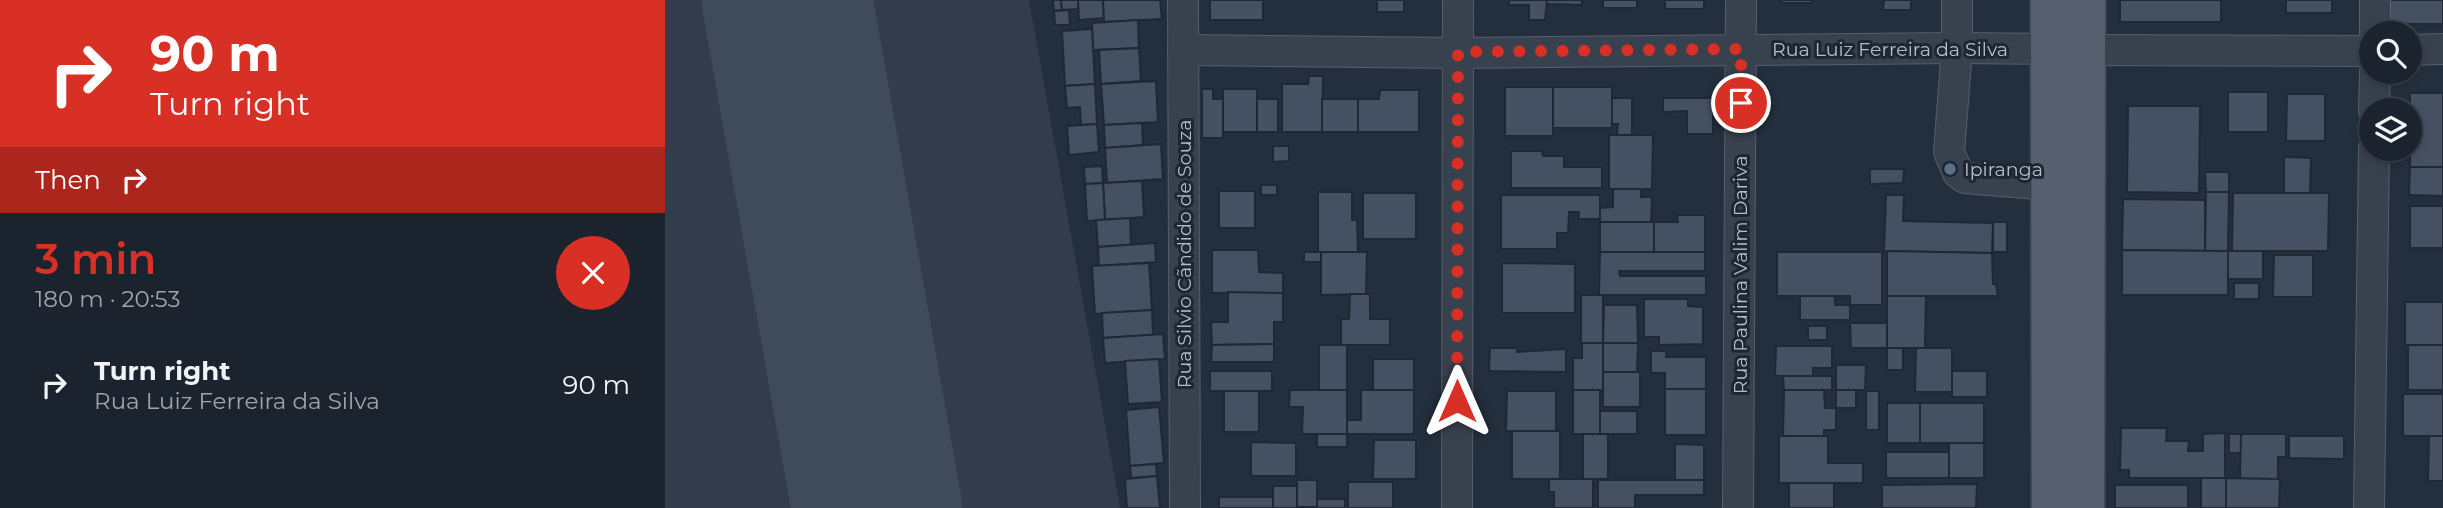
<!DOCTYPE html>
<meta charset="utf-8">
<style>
:root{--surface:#1b232e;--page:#242b36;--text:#f1f3f6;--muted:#a0a4aa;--line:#39404a;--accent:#d93025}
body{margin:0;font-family:Montserrat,sans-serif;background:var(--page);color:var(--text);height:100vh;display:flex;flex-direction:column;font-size:26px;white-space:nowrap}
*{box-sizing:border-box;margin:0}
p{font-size:23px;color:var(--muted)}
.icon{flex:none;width:38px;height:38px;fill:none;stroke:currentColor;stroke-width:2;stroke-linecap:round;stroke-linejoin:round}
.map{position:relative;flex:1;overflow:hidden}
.panel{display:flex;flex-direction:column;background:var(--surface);width:665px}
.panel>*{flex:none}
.hud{background:#d93025;color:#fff;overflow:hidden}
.buttons{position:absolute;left:1694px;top:21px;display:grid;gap:14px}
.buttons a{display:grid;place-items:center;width:63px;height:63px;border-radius:50%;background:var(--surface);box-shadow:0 4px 10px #0003,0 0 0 2px var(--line);font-size:35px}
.pin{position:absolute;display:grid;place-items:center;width:60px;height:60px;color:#fff;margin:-30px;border:4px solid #fff;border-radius:50%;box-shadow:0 2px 7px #0007}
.me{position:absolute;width:77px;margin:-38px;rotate:0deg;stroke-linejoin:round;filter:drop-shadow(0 0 5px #0008)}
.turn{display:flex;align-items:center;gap:24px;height:147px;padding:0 35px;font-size:32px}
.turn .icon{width:91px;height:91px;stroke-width:2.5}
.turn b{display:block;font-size:49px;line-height:60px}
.then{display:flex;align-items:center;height:66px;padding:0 35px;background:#0003;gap:14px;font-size:26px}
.round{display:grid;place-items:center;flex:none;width:74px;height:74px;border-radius:37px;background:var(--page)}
.headline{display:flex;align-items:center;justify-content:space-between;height:119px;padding:0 35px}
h1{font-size:42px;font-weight:600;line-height:52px;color:var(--accent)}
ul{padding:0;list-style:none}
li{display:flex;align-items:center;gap:21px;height:105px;padding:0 35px}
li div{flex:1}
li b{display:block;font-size:26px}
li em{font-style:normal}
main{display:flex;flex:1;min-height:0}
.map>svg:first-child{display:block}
</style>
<main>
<section class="panel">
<div class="hud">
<div class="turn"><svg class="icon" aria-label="right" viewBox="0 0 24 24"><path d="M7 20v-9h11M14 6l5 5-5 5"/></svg><div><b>90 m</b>Turn right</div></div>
<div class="then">Then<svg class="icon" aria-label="right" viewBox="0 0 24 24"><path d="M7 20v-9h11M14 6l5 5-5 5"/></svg></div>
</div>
<div class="headline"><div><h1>3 min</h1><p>180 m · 20:53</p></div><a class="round" style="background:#d93025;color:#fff"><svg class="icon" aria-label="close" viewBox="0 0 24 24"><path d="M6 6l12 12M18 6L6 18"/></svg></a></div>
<ul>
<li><svg class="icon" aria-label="right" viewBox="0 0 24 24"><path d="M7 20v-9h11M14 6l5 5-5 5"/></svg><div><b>Turn right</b><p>Rua Luiz Ferreira da Silva</p></div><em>90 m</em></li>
</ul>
</section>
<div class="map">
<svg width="1778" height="508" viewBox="0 0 1778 508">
<rect width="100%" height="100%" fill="#242f3e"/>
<polygon fill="#323c4b" points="0,0 364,0 455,508 0,508"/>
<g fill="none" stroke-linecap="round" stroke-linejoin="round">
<polyline stroke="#3f4a5a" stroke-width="170" points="122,0 212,508"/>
</g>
<g fill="#455162" stroke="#1f2835" stroke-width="2">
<polygon points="388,0 396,0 397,10 389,11"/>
<polygon points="396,0 413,0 413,9 397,10"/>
<polygon points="413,0 438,0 439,18 414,20"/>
<polygon points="438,0 495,0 497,19 439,22"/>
<rect x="545" y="0" width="53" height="20"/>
<rect x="712" y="0" width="27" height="12"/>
<polygon points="844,0 882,0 880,20 864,20 864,5 844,5"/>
<polygon points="882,0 917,0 917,5 882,4"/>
<rect x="938" y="0" width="34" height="8"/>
<rect x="1000" y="0" width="39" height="9"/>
<rect x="1116" y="0" width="31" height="3"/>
<polygon points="1219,0 1246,0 1246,10 1218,10"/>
<rect x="1455" y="0" width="101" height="22"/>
<rect x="1621" y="0" width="46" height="13"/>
<rect x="1724" y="0" width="54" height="24"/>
<polygon points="404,10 405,25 390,25 389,11"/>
<polygon points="473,20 474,48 428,50 427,23"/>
<polygon points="427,29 430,84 400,86 397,31"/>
<polygon points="474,48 476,81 436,84 434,50"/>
<polygon points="644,76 658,76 657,132 617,132 617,84 643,84"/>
<polygon points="491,81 493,122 439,125 436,84"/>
<polygon points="430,84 432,124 416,125 415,107 402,108 400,86"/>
<rect x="840" y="87" width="48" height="49"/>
<rect x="888" y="87" width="59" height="41"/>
<polygon points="537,89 548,89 548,99 558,99 558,138 537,138"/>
<rect x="558" y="89" width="34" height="43"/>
<polygon points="715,90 754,90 754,132 693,132 693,99 714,99"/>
<rect x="1563" y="92" width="40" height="40"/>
<rect x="1745" y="93" width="33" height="74"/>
<polygon points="1622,94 1660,94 1660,141 1621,141"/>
<polygon points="947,98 967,98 967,135 952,135 953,124 947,124"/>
<polygon points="998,98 1048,98 1048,134 1022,134 1022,111 998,112"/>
<rect x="592" y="99" width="21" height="33"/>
<rect x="657" y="99" width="36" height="33"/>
<polygon points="1463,106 1535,106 1534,193 1462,192"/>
<polygon points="477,123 478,145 440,148 439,125"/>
<polygon points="432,124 434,152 404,155 402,126"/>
<polygon points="944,135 988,135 987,189 944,189"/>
<polygon points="496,144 498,179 442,183 440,148"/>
<polygon points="608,146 624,146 624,161 608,162"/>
<polygon points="846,151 877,151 878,156 899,156 899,167 937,167 937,188 846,188"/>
<polygon points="1619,157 1646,158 1645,194 1619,193"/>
<polygon points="437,166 438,183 420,184 419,167"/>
<polygon points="1745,167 1778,167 1778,196 1744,195"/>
<polygon points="1205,169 1239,169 1238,183 1205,184"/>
<polygon points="1540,172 1564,172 1564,192 1541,192"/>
<polygon points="477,181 479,217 440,220 438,183"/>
<polygon points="438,183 440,220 422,221 420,184"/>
<rect x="596" y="185" width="16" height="10"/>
<polygon points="948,189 976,189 976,197 987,197 986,222 935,222 935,208 948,207"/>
<rect x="554" y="191" width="36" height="37"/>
<polygon points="653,192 687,192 687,220 692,220 693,252 653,252"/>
<polygon points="1541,192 1564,192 1563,251 1540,251"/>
<rect x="698" y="193" width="53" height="46"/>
<polygon points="1568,193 1664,193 1663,251 1567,251"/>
<polygon points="836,195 935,195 935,219 913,219 914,212 904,212 903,233 892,233 892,249 836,249"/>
<polygon points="1221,195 1239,195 1238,221 1328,223 1327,253 1219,251"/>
<polygon points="1458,199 1540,200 1540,251 1457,250"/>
<rect x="1745" y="206" width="33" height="42"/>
<polygon points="1012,215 1040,215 1040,252 989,252 989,222 1013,222"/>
<polygon points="465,218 466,245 433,247 431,220"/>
<rect x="935" y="222" width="54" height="30"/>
<rect x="1328" y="222" width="14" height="30"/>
<polygon points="490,243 491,262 434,266 433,247"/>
<polygon points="547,250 593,250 594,272 618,273 618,293 547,293"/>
<polygon points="1457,250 1563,251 1563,295 1457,295"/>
<polygon points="1222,251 1327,253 1328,284 1331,284 1333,296 1222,296"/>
<rect x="1563" y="251" width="35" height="28"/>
<rect x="639" y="252" width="17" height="10"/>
<polygon points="656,252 702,252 701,294 656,295"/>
<polygon points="935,252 1040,252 1040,271 954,271 955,276 1041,276 1041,295 934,295"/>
<polygon points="1112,252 1217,252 1217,305 1185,305 1185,296 1112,296"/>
<polygon points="1609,255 1648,255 1648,297 1608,297"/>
<polygon points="484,263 487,310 430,314 427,266"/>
<polygon points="837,263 910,264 910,313 837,313"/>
<rect x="1569" y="283" width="25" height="16"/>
<polygon points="563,292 618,293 618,322 609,322 609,344 547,345 546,322 563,322"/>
<polygon points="685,294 705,294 705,319 725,319 725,345 676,345 676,319 684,319"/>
<rect x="916" y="295" width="22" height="48"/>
<polygon points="1135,296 1170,296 1170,305 1185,305 1185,320 1135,320"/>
<polygon points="1222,296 1261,296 1260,348 1222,348"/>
<polygon points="979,299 1023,299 1023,306 1038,307 1038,344 994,345 994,337 979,337"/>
<rect x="1740" y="302" width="38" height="43"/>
<polygon points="939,305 972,305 973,343 938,343"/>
<polygon points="487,310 488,335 438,338 437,313"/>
<polygon points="1185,323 1222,323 1222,348 1186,348"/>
<rect x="1143" y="326" width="19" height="14"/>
<polygon points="498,334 500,359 440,363 438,338"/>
<polygon points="917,343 938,343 938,390 908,390 908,358 917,358"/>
<polygon points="938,343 973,343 972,372 938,372"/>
<polygon points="609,344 609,362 546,362 547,345"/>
<rect x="654" y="345" width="28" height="45"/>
<rect x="1743" y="345" width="35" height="45"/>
<polygon points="1111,346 1167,346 1167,368 1148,368 1148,376 1110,376"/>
<polygon points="825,348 852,348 852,352 901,349 901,372 824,371"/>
<rect x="1222" y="348" width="16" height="22"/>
<polygon points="1251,348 1287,348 1287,392 1250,392"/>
<polygon points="986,351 1001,351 1001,357 1041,357 1041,389 1000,389 1000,373 986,373"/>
<polygon points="494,359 497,402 463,404 460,361"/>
<rect x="708" y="359" width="41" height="31"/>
<polygon points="1171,365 1201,365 1200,390 1171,390"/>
<rect x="545" y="371" width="62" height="20"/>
<rect x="1287" y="371" width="35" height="26"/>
<rect x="938" y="372" width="37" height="35"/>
<polygon points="1118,376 1167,376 1167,390 1119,390"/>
<rect x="1000" y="389" width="41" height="46"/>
<polygon points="625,390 682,390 682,434 637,434 638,407 624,407"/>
<polygon points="696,390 749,390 749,434 682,434 682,420 696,420"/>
<rect x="908" y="390" width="27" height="44"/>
<polygon points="1119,390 1159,390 1160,408 1171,408 1171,430 1159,430 1159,436 1118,436"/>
<rect x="1171" y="390" width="20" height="18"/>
<rect x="559" y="391" width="35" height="41"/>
<polygon points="842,391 891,391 891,431 841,431"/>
<rect x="1201" y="391" width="13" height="39"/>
<rect x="1738" y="394" width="40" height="42"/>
<rect x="1222" y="403" width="33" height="40"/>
<rect x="1255" y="403" width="64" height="40"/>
<polygon points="494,407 499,463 465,466 461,410"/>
<rect x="935" y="411" width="37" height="23"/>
<polygon points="1456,428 1502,428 1501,441 1524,441 1523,451 1538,451 1538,434 1560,433 1560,478 1464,478 1464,470 1455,470"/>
<rect x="847" y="431" width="48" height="48"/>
<rect x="652" y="434" width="30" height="13"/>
<rect x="918" y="434" width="25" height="45"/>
<rect x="1564" y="434" width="12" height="19"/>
<polygon points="1576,434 1621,434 1621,457 1613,457 1613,479 1575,479"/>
<polygon points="1114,436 1163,436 1163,463 1198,463 1198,483 1114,483"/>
<polygon points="1624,436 1679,436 1679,459 1624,458"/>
<polygon points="1764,436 1778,436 1778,481 1763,481"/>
<polygon points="709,440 751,440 751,479 708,479"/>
<polygon points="586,442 631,443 631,476 586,476"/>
<rect x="1284" y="443" width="35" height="35"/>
<polygon points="1010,444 1039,445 1039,480 1010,481"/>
<rect x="1221" y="452" width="63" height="26"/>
<polygon points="491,464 492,476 466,478 465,466"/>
<polygon points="492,476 495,508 462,508 460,479"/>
<rect x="1536" y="478" width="25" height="30"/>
<polygon points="1561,478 1615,479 1614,508 1561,508"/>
<polygon points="884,479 928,479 928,508 889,508 889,492 884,492"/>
<rect x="632" y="480" width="20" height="27"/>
<polygon points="933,480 1039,480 1039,495 970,495 970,508 933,508"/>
<rect x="683" y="482" width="45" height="26"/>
<rect x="1124" y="483" width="45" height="25"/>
<polygon points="1312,484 1311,508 1217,508 1217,485"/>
<rect x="1450" y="485" width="73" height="23"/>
<rect x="608" y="486" width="24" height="22"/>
<rect x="554" y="497" width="54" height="11"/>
<rect x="652" y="499" width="28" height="9"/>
</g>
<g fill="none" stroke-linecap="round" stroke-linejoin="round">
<defs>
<g id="minor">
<polyline points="518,0 520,508"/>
<polyline points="1292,0 1292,48 1284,152 1293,173 1300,178 1386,185"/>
<polyline points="1710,0 1710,33"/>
<polyline points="518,50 793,53 1292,48 1385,49"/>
<polyline points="1420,50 1706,51"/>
<polyline points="1745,50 1778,49"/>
<polyline points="1709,110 1710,72"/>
<polyline points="792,508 793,0"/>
<polyline points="1073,508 1076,0"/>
<polyline points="1704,508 1709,149"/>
</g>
<g id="major">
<polyline points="1385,0 1386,508"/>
<polyline points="1420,508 1421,0"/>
</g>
</defs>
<use href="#minor" stroke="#565f6c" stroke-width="32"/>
<use href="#major" stroke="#414a57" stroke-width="41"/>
<use href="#minor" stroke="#38414e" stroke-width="30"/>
<use href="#major" stroke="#56606e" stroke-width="38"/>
</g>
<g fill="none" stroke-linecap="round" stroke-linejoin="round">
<polyline stroke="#d93025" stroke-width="12" stroke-dasharray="0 21.6" points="792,401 793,52 1076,49 1076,103"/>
</g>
<circle fill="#5c6f8a" stroke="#1d2633" stroke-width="2.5" cx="1285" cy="169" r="7"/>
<g text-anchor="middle" stroke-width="6" stroke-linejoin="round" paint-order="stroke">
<g font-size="19" fill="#b4bcc9" stroke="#1d2633">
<text x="1225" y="56">Rua Luiz Ferreira da Silva</text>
<text transform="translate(519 254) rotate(-90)" y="7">Rua Silvio Cãndido de Souza</text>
<text transform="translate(1075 275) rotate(-90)" y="7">Rua Paulina Valim Dariva</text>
</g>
<g font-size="19" fill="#b4bcc9" stroke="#1d2633" text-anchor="start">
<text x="1299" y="176">Ipiranga</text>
</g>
</g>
</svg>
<div class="buttons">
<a><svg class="icon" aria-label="search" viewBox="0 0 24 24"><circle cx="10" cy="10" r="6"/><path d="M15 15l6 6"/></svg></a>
<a><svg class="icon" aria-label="layers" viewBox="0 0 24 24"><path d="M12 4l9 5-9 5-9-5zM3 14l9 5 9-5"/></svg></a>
</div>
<div class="pin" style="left:1076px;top:103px;background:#d93025"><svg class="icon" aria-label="arrive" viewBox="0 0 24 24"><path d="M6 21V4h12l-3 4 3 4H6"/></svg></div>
<svg class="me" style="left:792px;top:401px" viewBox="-20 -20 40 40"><path d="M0-17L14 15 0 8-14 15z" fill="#d93025" stroke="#fff" stroke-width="4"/></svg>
</div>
</main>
